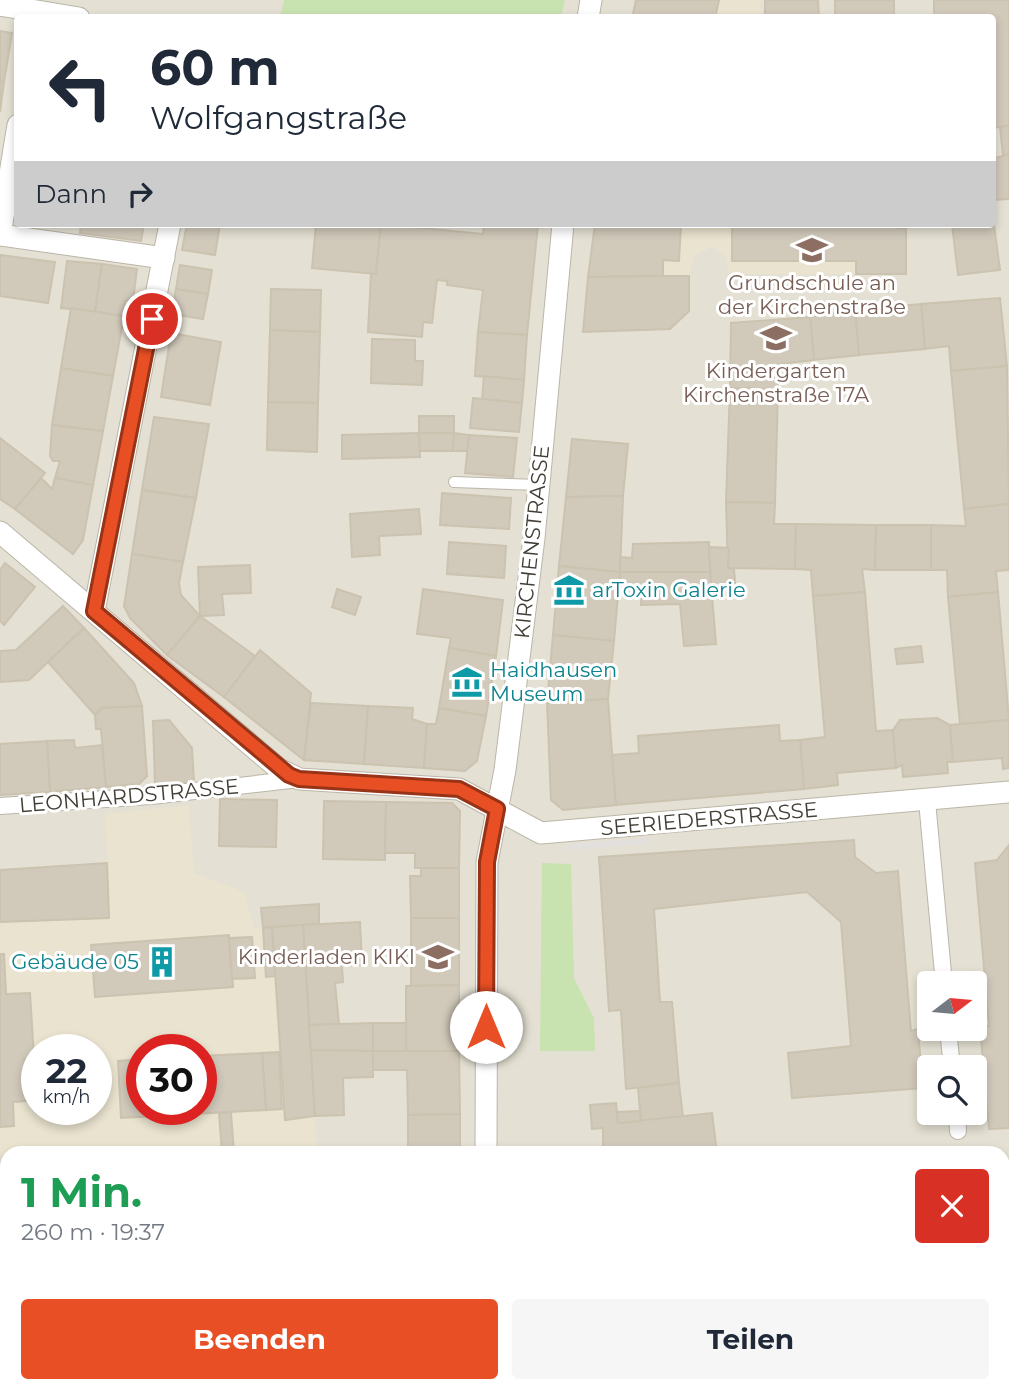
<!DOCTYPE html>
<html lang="de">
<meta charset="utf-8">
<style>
:root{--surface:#fff;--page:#f6f6f7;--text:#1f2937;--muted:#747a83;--accent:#e84f24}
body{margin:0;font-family:Montserrat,sans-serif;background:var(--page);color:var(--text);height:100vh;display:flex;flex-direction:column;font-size:26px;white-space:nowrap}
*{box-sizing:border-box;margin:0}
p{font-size:23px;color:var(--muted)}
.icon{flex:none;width:38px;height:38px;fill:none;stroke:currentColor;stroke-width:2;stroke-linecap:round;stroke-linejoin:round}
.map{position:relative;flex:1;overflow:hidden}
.drawer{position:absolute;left:0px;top:1146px;width:1010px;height:247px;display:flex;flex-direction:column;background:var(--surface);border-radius:21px 21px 0 0;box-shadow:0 4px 10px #0003}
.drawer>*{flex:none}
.top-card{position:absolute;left:14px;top:14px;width:982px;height:214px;border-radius:7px;box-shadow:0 4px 10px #0003;background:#fff;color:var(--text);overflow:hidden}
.needle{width:46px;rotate:74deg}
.controls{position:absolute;left:917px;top:971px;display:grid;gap:14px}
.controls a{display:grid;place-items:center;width:70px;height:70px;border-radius:7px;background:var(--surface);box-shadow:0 4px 10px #0003;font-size:35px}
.speed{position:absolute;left:21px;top:1034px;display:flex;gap:14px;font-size:35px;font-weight:700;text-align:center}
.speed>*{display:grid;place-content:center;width:91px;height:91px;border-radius:50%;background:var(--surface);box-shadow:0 4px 10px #0003;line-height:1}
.speed small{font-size:18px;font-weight:400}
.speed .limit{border:10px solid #d22;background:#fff;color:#111}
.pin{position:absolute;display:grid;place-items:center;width:60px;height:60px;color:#fff;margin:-30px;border:4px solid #fff;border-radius:50%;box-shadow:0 2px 7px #0007}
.me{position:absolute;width:77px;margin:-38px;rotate:0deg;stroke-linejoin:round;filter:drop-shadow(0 0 5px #0008)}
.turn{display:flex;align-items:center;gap:24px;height:147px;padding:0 21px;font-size:32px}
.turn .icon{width:91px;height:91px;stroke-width:2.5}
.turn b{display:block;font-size:49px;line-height:60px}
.then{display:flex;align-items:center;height:66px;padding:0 21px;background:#0003;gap:14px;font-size:26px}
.round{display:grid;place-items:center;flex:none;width:74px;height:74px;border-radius:7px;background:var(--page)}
.summary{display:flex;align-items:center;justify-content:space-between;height:119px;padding:0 21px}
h1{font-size:42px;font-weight:700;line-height:52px;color:#1e9e55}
.cta{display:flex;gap:14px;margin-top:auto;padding:14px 21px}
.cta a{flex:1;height:80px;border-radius:7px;background:var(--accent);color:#fff;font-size:28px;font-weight:700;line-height:80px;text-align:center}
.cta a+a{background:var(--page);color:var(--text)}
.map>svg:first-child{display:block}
</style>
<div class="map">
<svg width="1009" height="1392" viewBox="0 0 1009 1392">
<rect width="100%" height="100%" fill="#f1eee5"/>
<path fill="#e4e0d3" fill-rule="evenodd" d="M0,0H636L632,18H18V224H595L695,254L713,246L725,256L906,228H897V224H992V18L761,17L759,0H1009V1199L1003,1200V1153H7V1386H502L501,1392H0ZM929,984H975V1029H929ZM37,1050H96V1110H37ZM142,1050H201V1110H142ZM929,1068H975V1113H929Z"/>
<g fill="#e9e3cf" fill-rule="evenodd">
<polygon points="636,0 759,0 761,17 632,18"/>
<polygon points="595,224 897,224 897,228 906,228 906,274 730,274 725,256 713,246 695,254 689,276 588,277"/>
<path d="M189,805L194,873L244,892L254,928L303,925L317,1153H7V1157L0,1156V870L107,863L105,814ZM37,1050H96V1110H37ZM142,1050H201V1110H142Z"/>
<polygon points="7,1284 7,1386 332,1386 333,1392 0,1392 0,1285"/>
</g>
<g fill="#c8e2b0">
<polygon points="284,0 565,0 561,17 280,17"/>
<polygon points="542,863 571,864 574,978 594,1018 595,1051 540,1051"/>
<polygon points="1009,1199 1009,1392 502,1392 502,1386 1003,1386 1003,1200"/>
</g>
<polygon fill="#e2e0dd" points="649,838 649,844 568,850 568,844"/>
<g fill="#d1cabb" stroke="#cbc2af" stroke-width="2">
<polygon points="636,0 719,0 715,18 632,18"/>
<polygon points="765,0 818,0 819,18 765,18"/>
<rect x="835" y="0" width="59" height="18"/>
<polygon points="934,0 1009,0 1009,126 992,128 992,18 934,18"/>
<polygon points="0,31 12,33 4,82 0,81"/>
<polygon points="0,81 4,82 0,112"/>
<polygon points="1009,126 1009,154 1003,155 1000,127"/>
<polygon points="1009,154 1009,199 992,200 992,159"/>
<polygon points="992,210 1000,270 958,275 952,224 992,224"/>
<polygon points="81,224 144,224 141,241 80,233"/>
<polygon points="187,224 220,224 215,255 182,250"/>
<polygon points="316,224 381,224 376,274 312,268"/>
<polygon points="381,224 483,234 484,224 538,224 527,335 478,332 483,290 447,285 447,281 437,280 432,323 423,322 422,337 368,332 371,274 376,274"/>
<polygon points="595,224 681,224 679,261 663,260 663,276 588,277"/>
<polygon points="732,224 897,224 897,228 906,228 906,274 856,274 856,261 732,261"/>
<polygon points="0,255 55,262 48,303 0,296"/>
<polygon points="67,261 102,264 95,312 61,308"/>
<polygon points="102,264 137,269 133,300 125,301 124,316 95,312"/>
<polygon points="180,265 212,270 208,294 176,289"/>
<polygon points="663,276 689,276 689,311 670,329 583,332 588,277"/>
<polygon points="176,289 208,294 203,319 172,314"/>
<polygon points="271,289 321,290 320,332 270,330"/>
<polygon points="1000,298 1007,366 951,371 949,346 925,349 921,304"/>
<polygon points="921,304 925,349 859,355 855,310"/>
<polygon points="71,308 124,316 113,376 61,368"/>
<polygon points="855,310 859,355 814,360 810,317"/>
<polygon points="810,317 814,360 779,364 778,389 730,388 731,323"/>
<polygon points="270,330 320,332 318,403 268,402"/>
<polygon points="478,332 527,335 524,380 475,376"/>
<polygon points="171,333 221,342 210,405 161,397"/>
<polygon points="372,339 415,340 415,361 423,361 422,385 371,383"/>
<polygon points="1007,366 1009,504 964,509 951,371"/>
<polygon points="61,368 113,376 103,431 52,425"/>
<polygon points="484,376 524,380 522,403 482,399"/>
<polygon points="730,388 778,389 775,503 726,502"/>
<polygon points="473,398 522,403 519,432 470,428"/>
<polygon points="268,402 318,403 317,452 267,450"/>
<rect x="419" y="416" width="35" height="17"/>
<polygon points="154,417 209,424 196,498 142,490"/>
<polygon points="52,425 103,431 93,485 55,478 60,461 53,461 50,456"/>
<polygon points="419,433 420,457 342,459 342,435"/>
<polygon points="419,433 454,433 453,451 420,451"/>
<polygon points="454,433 469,435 468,451 453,451"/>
<polygon points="469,435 517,438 513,477 465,473"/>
<polygon points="0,438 45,473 15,509 0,499"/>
<polygon points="572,439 628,444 623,496 566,497"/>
<polygon points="41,478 52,489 55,478 93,485 83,540 73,554 15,509"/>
<polygon points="142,490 196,498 183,562 132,554"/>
<polygon points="442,493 511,498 509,529 440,525"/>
<polygon points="623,496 620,572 559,566 566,497"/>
<polygon points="726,502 775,503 774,524 796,524 795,569 728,568"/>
<polygon points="1009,504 1009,570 996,571 998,592 948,597 947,570 931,570 931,525 966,526 964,509"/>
<polygon points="419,509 421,534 379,536 380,555 352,557 350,514"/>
<polygon points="796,524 876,525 875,570 862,569 865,592 813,596 811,570 795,569"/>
<polygon points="876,525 931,525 931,570 875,570"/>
<polygon points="449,542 506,546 504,578 447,574"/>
<polygon points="709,542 710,572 620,572 620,557 632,558 633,544"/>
<polygon points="709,547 729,548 728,568 734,569 736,594 712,596"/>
<polygon points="132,554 183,562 179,583 181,595 200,616 167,655 130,618 124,606"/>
<polygon points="5,563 35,587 4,625 0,621 0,570"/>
<polygon points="250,565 251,593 222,594 224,615 200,616 198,567"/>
<polygon points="559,566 620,572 614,641 553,635"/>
<polygon points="620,572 710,572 716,644 684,646 680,604 641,605 642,589 619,587"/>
<polygon points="337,589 361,597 355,615 332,607"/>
<polygon points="423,589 503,600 496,656 449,648 451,638 417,634"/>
<polygon points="865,592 876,731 893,730 896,768 837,773 838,785 804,789 800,740 825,737 813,596"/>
<polygon points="998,592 1009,720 960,724 948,597"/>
<polygon points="63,606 84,628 29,680 0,682 0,651 16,650"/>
<polygon points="200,616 255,656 224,697 167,655"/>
<polygon points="84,628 134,683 142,706 102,708 95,715 48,662"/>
<polygon points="553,635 614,641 608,699 547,703"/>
<polygon points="921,646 923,662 897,664 895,649"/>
<polygon points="449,648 496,656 486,716 439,708"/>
<polygon points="260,650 311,693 304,760 224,697"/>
<polygon points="608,699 616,805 563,810 551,800 547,703"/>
<polygon points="311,703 368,706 364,764 304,760"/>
<polygon points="142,706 147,776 139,784 106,787 101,729 96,729 95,715 102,708"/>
<polygon points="368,706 413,708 412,719 427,724 424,768 364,764"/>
<polygon points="439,708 486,716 477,761 465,771 424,768 427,724 436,724"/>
<polygon points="937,718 950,725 953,762 947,762 948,773 903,777 902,765 896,768 893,730 900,720"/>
<polygon points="169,720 192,748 194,782 155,784 153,721"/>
<polygon points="1009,720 1009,768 1003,769 1002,758 953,762 950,725"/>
<polygon points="779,725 780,741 800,740 804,789 616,805 612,755 639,753 638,736"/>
<polygon points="74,740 75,748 102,745 106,787 50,792 47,741"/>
<polygon points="47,741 50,792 0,795 0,744"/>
<polygon points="220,799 277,800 276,847 219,846"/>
<polygon points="324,801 386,802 385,860 323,859"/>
<polygon points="386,802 452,803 460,811 459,868 415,868 415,853 385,853"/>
<polygon points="854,840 855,857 876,873 898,871 911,1031 918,1029 923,1088 792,1098 788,1053 851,1046 841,922 807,892 654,909 660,1002 672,1002 679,1083 626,1089 621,1010 609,1011 599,857"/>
<polygon points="1009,845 1009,1128 989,1129 980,1027 989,1026 975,863 997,860"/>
<polygon points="107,863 109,918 0,922 0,870"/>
<polygon points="421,868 459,868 459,918 411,918 410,876 421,876"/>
<polygon points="319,904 319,924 263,928 261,908"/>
<polygon points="411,918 459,918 459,985 411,986"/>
<polygon points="360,922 362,965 342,966 343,982 335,983 339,1024 309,1025 303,925"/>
<polygon points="303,925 315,1116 285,1120 272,927"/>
<polygon points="272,927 275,976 266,977 263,928"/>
<polygon points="229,935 233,987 95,997 91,945"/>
<polygon points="252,937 255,978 232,979 229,938"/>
<polygon points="0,954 4,954 6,994 30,993 34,1058 24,1059 26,1101 13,1102 14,1126 0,1127"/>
<polygon points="459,985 459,1051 406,1051 406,986"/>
<rect x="373" y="1023" width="33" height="28"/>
<polygon points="373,1023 373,1051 311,1050 309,1025"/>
<polygon points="311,1050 373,1051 373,1077 343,1078 344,1115 315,1116"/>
<polygon points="373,1051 459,1051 460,1114 408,1115 407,1070 373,1070"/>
<polygon points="279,1052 282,1109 266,1110 262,1053"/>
<polygon points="262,1053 266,1110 121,1118 118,1061 142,1059 142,1110 201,1110 201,1056"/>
<polygon points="679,1083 683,1117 641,1121 638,1088"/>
<polygon points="616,1103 618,1123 712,1113 717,1153 669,1153 669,1149 603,1153 603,1128 592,1129 590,1105"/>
<polygon points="640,1111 641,1121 618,1123 617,1112"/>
<polygon points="219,1113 231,1113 234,1153 222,1153"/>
<polygon points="460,1114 460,1153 408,1153 408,1115"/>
<polygon points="385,1150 385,1153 320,1153 320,1152"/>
<polygon points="7,1204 7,1271 0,1271 0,1205"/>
<rect x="160" y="1386" width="38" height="6"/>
<rect x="245" y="1386" width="30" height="6"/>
<polygon points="332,1386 358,1386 359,1392 333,1392"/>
<polygon points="399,1386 444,1386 443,1392 399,1392"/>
<rect x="516" y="1386" width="55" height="6"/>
</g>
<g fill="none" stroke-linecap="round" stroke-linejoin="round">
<defs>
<polyline id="service" points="454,482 539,485"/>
<g id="pedestrian">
<polyline points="927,801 944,984"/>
<polyline points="0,806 151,796 299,779"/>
<polyline points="948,1029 952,1068"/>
<polyline points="957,1113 958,1131"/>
</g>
<g id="minor">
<polyline points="0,5 79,18"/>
<polyline points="588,18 591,0"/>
<polyline points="0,235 164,258"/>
<polyline points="0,235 18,125"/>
<polyline points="0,532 279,769 299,779 459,789 541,833 1009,792"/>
<polyline points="94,611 170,224"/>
<polyline points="486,1153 487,862 505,770 534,538 563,224"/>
<polyline points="471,1392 472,1386"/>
</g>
</defs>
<use href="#service" stroke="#bbb6a8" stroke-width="12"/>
<use href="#pedestrian" stroke="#bbb6a8" stroke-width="18"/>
<use href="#minor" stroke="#bbb6a8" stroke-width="23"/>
<use href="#service" stroke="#fff" stroke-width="10"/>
<use href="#pedestrian" stroke="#fff" stroke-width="16"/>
<use href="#minor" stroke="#fff" stroke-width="21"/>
</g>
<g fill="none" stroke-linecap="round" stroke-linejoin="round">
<defs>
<polyline id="route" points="152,319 94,611 289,775 299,779 459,789 497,809 487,862 486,1027"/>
</defs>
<use href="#route" stroke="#973317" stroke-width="18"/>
<use href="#route" stroke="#e84f24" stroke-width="12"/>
</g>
<defs>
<symbol id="school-bare" viewBox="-9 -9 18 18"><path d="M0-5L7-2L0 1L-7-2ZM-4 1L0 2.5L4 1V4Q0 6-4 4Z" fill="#8d6e63" stroke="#fff" stroke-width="2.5" paint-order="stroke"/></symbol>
<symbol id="museum-bare" viewBox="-9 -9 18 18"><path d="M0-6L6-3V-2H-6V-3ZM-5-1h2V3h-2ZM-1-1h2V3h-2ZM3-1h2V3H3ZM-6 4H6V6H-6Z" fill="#0f9aa8" stroke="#fff" stroke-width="2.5" paint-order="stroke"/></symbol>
<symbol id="building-bare" viewBox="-9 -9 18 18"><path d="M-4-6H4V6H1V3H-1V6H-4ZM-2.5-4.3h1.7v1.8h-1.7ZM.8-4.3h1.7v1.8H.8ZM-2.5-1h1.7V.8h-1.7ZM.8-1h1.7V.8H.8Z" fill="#0f9aa8" stroke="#fff" stroke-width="2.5" paint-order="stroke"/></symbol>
</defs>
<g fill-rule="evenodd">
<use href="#school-bare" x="790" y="228" width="44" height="44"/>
<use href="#school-bare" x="754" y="316" width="44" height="44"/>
<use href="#museum-bare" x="547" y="568" width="44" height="44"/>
<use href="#museum-bare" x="445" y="660" width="44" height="44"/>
<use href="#school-bare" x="416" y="935" width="44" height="44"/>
<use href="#building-bare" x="140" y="940" width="44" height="44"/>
</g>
<g text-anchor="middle" stroke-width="6" stroke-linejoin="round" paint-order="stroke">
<g font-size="21" fill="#785e54" stroke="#fff">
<text x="812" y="290">Grundschule an<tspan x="812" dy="24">der Kirchenstraße</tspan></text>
<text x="776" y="378">Kindergarten<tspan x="776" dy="24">Kirchenstraße 17A</tspan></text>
<text x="415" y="964" text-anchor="end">Kinderladen KIKI</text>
</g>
<g font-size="21" fill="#423e35" stroke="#fff">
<text transform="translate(532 542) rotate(-84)" y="7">KIRCHENSTRASSE</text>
<text transform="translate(129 796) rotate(-5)" y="7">LEONHARDSTRASSE</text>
<text transform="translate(709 819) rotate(-5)" y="7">SEERIEDERSTRASSE</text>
</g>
<g font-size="21" fill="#0d838f" stroke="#fff" text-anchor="start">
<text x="592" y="597">arToxin Galerie</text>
<text x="490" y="677">Haidhausen<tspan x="490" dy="24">Museum</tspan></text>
<text x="139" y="969" text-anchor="end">Gebäude 05</text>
</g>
</g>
</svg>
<div class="controls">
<a><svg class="needle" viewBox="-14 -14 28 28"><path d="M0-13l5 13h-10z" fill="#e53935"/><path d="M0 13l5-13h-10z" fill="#747a83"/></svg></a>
<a><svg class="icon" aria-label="search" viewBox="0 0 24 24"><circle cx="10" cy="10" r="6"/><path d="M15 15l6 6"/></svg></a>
</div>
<div class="speed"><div>22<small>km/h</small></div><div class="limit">30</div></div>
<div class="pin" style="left:152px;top:319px;background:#d93025"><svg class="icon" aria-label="arrive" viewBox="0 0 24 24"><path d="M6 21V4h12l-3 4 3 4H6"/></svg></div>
<svg class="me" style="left:486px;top:1027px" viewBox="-20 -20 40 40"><circle r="19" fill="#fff"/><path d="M0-13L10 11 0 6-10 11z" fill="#e84f24"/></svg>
<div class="top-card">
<div class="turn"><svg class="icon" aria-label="left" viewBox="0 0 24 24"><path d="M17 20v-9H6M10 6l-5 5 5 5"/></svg><div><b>60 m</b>Wolfgangstraße</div></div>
<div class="then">Dann<svg class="icon" aria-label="right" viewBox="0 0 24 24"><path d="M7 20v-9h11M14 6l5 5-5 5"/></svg></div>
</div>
<section class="drawer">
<div class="summary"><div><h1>1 Min.</h1><p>260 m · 19:37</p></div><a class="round" style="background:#d93025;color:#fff"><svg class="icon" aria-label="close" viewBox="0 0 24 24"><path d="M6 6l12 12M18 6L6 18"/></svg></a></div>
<div class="cta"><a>Beenden</a><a>Teilen</a></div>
</section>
</div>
